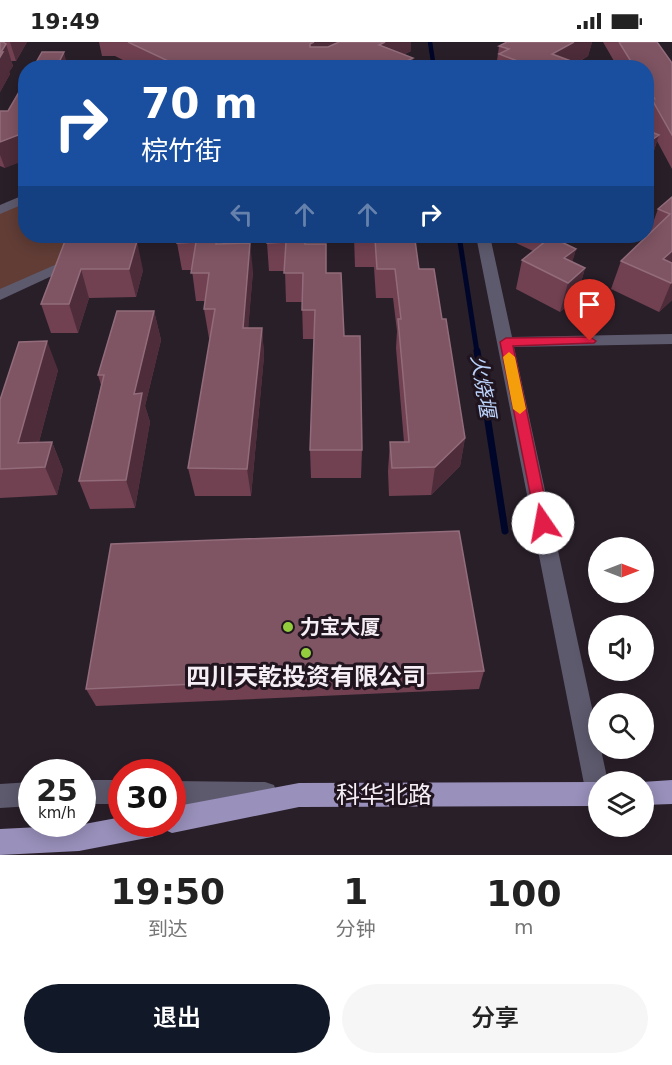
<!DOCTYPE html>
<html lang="zh">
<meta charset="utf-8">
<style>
:root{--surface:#fff;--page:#f6f6f6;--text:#222;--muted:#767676;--accent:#111827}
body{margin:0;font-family:"DejaVu Sans","Noto Sans SC",sans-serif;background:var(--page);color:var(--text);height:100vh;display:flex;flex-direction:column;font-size:22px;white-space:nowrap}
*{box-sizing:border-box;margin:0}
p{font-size:20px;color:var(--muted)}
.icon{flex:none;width:33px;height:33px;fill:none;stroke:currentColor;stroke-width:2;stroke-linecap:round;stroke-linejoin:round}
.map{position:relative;height:813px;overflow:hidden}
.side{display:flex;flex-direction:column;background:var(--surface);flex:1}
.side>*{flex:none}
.guide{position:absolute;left:18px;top:18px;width:636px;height:183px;border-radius:24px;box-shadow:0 3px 15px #0003;background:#1a4fa0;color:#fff;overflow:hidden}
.needle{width:39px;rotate:90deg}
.controls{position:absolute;left:588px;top:495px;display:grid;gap:12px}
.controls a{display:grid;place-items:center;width:66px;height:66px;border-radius:50%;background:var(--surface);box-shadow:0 3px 15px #0003;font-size:30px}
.speed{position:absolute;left:18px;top:717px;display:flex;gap:12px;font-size:30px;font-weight:700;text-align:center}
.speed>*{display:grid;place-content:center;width:78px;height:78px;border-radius:50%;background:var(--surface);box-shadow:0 3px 15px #0003;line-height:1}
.speed small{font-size:15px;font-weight:400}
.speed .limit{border:9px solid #d22;background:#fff;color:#111}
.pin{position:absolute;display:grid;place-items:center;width:51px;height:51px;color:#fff;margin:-62px -26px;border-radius:50% 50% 50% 0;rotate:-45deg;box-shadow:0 0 6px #0007}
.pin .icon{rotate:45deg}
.me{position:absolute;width:66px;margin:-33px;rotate:348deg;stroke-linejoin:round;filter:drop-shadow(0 0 4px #0008)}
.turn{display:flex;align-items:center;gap:21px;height:126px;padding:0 24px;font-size:27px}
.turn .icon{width:78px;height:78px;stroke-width:2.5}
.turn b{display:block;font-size:42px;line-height:51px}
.lanes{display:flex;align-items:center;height:57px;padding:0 24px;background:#0003;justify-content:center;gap:30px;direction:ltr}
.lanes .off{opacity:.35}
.eta{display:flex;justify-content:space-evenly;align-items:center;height:102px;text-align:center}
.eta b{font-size:36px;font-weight:600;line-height:42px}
.primary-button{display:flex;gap:12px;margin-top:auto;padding:12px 24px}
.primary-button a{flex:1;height:69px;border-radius:36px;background:var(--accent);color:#fff;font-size:24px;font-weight:600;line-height:69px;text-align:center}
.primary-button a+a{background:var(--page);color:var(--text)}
.status{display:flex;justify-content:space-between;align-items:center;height:42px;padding:0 30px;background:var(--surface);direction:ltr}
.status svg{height:16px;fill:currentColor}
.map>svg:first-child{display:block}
</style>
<div class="status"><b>19:49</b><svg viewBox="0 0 49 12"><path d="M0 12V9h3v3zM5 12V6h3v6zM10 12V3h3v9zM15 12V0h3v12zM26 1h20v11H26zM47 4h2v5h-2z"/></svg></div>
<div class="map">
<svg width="672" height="813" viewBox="0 0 672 813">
<rect width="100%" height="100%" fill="#291f29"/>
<polygon fill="#613d36" points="25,156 26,194 131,194 0,253 0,168"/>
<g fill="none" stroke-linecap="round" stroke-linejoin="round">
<polyline stroke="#000629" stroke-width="4.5" points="430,0 434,26"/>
<polyline stroke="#000629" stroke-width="5" points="460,200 477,310"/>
<polyline stroke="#000629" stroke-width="7" points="477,309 505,489"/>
<g fill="#5e5a6e" fill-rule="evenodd">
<polygon points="26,152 26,161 0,172 0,163"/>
<polygon points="121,194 138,194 0,258 0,247"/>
<polygon points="476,194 490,194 512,295 672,292 672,302 514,305 608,740 598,740 598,764 589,761 586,752"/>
<rect x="82" y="738" width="40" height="24"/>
<polygon points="172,739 265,740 274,743 277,752 274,761 265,764 172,763"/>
<polygon points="32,740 32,764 0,766 0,742"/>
</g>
<g fill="#9990bb" fill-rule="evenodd">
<polygon points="672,738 672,762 644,763 642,740"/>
<polygon points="598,740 598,764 299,765 172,791 163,787 161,791 152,795 79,809 0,813 0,787 79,783 122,775 122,782 172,782 172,765 299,741"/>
</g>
</g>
<g fill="#714151">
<polygon points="0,0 27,0 16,19 11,19 13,24 9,30 10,32 0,50"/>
<polygon points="99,0 411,0 411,9 405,12 413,24 416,26 139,26 126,19 125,18 125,19 115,14 102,14"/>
<polygon points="507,0 592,0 588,14 577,21 590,26 496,26 499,4"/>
<polygon points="603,0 657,0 672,21 672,127 657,99 650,121 653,91 646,79 646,26 618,26"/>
<polygon points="0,69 5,126 0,124"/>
<polygon points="672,155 672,258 659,270 611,247 621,219 649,192 658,167"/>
<polygon points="179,194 224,194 223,202 253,229 248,286 262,286 264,314 251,454 195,454 188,426 210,296 209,296 204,267 205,259 196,259 192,228 182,228 177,201"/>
<polygon points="267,194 307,202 326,231 344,294 362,408 361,436 311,436 310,408 314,297 303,297 302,260 286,260 285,229 269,229 267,201"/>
<polygon points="354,194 394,194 394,198 419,227 442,277 465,396 460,424 431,453 389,454 388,429 390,400 404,400 396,306 397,289 393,256 376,256 374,225 355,225"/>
<polygon points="503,194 562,194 561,200 576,207 572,220 585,226 577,255 560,270 516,247 522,218 533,209 503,195"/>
<polygon points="65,199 143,228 136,255 89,256 78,291 51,291 41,262"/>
<polygon points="154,269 161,298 145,364 150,380 135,466 90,467 79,439 101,343 98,333"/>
<polygon points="58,328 39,400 52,400 63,428 57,453 0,456 0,358"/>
<polygon points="484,629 479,647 96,664 86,647"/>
</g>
<g fill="#4e2c3a">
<polygon points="10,0 27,0 16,19"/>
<polygon points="314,0 361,0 311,24 310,5 310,2"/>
<polygon points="385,0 411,0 411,9 378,25 379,3"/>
<polygon points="574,0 592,0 588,14 568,26 552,12"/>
<polygon points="6,2 13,24 9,30 10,32 0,50 0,15 1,10"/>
<polygon points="64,10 68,26 56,26"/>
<polygon points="413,16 413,26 403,21"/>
<polygon points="26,90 26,118 5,126 0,113 0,100"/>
<polygon points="659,93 650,121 646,123 646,102"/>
<polygon points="217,194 224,194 220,230 216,202"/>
<polygon points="550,194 562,194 560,202 545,214"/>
<polygon points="137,199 143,228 136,255 129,227"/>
<polygon points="250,201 253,229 246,314 243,286"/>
<polygon points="576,207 568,235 564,216"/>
<polygon points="672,209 672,227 663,217"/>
<polygon points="585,226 577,255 560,270 568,241"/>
<polygon points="81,227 89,256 78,291 69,262"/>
<polygon points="672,240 672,258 659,270 671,241"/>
<polygon points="154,269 161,298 145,364 150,380 135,466 126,438 134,352"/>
<polygon points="262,286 264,314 251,454 247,427"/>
<polygon points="47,299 58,328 32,426 18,401"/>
<polygon points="465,396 460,424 431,453 435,425"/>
<polygon points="52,400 63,428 57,453 45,425"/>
</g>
<g fill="#7f5463" stroke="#926c7a" stroke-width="1.5">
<polygon points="0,0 3,0 6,2 1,10 3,10 0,15"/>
<polygon points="128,0 314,0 310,2 310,5 328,5 339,0 385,0 379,3 413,16 403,21 416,26 183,26"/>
<polygon points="507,0 574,0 552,12 590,26 536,26 499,12 509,7 499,4"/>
<polygon points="619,0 657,0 672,21 672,93 650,54 654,56 646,44 646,26 635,26"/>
<polygon points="42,10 64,10 56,26 33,26"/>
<polygon points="26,38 26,90 0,100 0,69 8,69"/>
<polygon points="646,88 659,93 646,102"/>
<polygon points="672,155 672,209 663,217 672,221 672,240 671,241 621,219 670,172 658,167"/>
<polygon points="179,194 217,194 216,202 250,201 243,286 262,286 247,427 188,426 215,267 204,267 209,231 191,231 196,200 177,201"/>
<polygon points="267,194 305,194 305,202 326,202 326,231 341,231 344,294 360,294 362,408 310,408 315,268 302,268 303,231 284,231 286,200 267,201"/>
<polygon points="356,194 394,194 394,198 415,198 419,227 434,227 442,277 446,277 465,396 435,425 392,426 390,400 409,400 398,277 401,277 395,227 377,227 375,197 356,197"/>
<polygon points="551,195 576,207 564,216 585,226 568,241 522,218"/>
<polygon points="65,199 137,199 129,227 81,227 69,262 41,262"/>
<polygon points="117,269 154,269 134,352 142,351 126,438 79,439 104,333 98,333"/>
<polygon points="47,299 18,401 52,400 45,425 0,427 0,358 19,300"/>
<polygon points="459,489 484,629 86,647 111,502"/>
</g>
<polygon fill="#e11d48" stroke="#92132f" stroke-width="1.5" points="590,295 596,299 594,301 513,304 550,481 543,487 536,481 500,300 506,296"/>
<polygon fill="#f59e0b" points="509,310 515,315 526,367 520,372 513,367 503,315"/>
<g fill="#93cd3d" stroke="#20151f" stroke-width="2">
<circle cx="288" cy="585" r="6"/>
<circle cx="306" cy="611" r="6"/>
</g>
<g text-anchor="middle" stroke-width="6" stroke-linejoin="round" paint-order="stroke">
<g font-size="20" font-weight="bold" fill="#f5eef5" stroke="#20151f" text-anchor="start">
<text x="300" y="592">力宝大厦</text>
</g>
<g font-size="21" font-style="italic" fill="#bcd3fc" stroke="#20151f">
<text transform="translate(483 344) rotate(81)" y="7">火烧堰</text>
</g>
<g font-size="24" font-weight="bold" fill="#f5eef5" stroke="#20151f">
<text x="306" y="643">四川天乾投资有限公司</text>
</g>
<g font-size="24" fill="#f5eef5" stroke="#20151f">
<text x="384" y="761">科华北路</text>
</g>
</g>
</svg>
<div class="controls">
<a><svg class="needle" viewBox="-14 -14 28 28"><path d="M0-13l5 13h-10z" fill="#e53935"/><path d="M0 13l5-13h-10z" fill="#767676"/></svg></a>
<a><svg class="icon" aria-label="sound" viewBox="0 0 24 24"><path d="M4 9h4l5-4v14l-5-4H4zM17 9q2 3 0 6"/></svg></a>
<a><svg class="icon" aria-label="search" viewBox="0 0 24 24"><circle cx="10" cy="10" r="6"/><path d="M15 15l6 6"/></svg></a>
<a><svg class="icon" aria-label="layers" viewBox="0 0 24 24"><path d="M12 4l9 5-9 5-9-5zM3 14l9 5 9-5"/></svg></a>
</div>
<div class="speed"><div>25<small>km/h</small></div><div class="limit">30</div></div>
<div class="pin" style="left:590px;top:299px;background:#d93025"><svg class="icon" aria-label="arrive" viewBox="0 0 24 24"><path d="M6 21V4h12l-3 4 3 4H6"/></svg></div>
<svg class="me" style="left:543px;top:481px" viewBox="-20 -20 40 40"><circle r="19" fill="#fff"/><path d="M0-13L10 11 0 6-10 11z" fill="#e11d48"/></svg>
<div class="guide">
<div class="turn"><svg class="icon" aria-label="right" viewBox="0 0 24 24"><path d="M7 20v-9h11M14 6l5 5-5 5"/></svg><div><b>70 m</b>棕竹街</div></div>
<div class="lanes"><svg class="icon off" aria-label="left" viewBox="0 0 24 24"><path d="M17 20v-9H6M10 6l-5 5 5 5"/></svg><svg class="icon off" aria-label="ahead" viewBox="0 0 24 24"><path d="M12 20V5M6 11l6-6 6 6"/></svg><svg class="icon off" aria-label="ahead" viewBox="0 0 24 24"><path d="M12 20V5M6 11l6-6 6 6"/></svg><svg class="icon" aria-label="right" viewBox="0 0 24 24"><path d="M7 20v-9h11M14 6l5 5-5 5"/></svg></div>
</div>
</div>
<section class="side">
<div class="eta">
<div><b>19:50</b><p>到达</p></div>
<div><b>1</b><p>分钟</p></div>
<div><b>100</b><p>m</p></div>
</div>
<div class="primary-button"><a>退出</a><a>分享</a></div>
</section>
